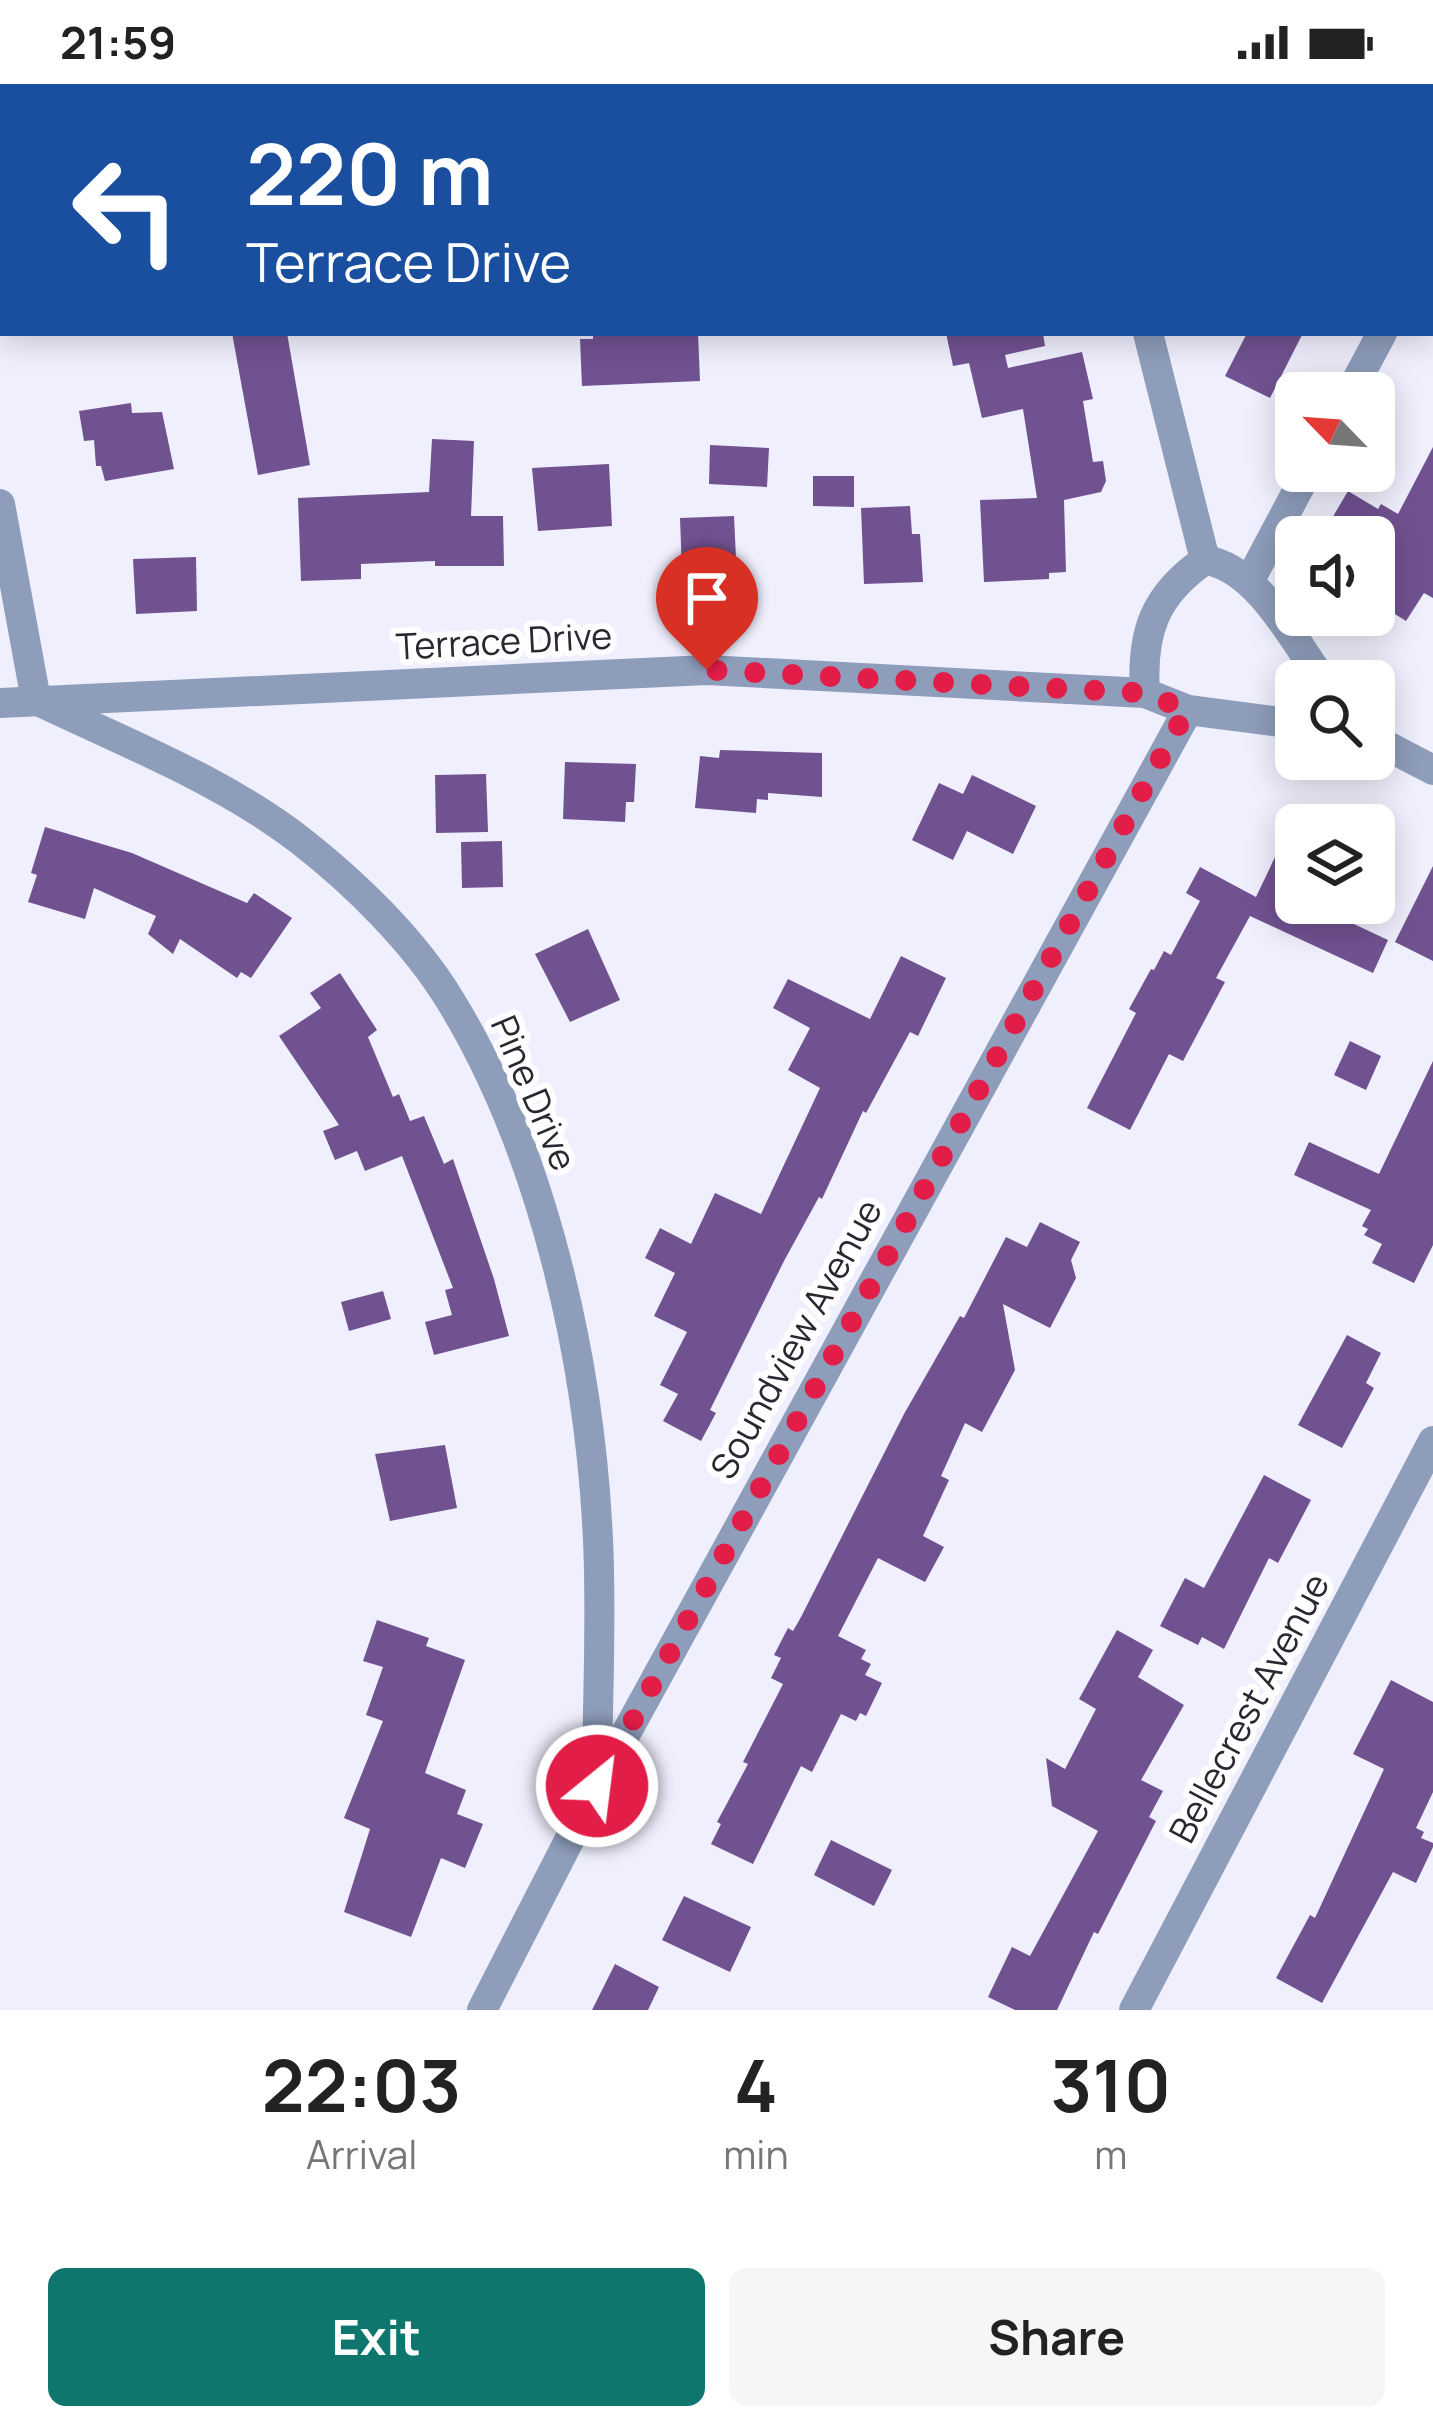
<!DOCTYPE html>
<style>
:root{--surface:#fff;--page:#f6f6f6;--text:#222;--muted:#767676;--accent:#0f766e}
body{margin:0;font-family:Manrope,sans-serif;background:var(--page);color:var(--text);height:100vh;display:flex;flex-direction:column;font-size:45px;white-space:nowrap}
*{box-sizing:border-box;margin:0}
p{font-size:39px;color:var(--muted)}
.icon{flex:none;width:66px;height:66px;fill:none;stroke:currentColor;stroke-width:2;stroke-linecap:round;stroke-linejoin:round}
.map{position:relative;height:1926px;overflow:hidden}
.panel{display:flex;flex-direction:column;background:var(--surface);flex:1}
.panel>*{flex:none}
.guide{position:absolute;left:0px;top:0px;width:1434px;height:252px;box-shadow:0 6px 30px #0003;background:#1a4fa0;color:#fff;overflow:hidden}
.needle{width:78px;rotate:295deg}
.buttons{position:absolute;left:1275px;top:288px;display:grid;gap:24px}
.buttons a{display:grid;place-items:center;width:120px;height:120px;border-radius:18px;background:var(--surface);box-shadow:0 6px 30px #0003;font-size:60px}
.pin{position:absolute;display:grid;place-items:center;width:102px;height:102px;color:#fff;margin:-123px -51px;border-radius:50% 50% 50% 0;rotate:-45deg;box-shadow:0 0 12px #0007}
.pin .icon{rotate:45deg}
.me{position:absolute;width:132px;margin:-66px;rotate:29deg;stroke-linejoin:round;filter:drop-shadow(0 0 9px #0008)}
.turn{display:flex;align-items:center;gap:42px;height:252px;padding:0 48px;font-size:54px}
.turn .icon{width:156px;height:156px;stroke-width:2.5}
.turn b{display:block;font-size:84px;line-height:102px}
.eta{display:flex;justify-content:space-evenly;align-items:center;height:204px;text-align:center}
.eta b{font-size:72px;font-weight:700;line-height:84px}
.action{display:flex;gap:24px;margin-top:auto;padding:24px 48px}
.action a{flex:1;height:138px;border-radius:18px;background:var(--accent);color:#fff;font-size:48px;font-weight:700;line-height:138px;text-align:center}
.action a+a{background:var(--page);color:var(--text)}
.status{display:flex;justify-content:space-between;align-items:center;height:84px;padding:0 60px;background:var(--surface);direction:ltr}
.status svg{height:33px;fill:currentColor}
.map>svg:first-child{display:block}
</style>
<div class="status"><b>21:59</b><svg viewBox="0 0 49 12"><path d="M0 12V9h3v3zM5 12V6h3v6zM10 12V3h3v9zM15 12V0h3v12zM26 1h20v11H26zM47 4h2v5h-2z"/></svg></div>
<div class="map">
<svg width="1433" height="1926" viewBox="0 0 1433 1926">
<rect width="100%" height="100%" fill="#efeffe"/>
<g fill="#715291">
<polygon points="232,249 287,249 310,381 258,391"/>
<polygon points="593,249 698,249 700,297 582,302 580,255 593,255"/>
<polygon points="946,249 1043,249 1045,262 1005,271 1008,284 1082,268 1093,315 1083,317 1093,378 1103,377 1106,397 1101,408 1064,416 1066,488 1049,489 1049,495 984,498 980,416 1037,414 1023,325 982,334 969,279 953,282"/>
<polygon points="1247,249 1303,249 1270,314 1225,292"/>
<polygon points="131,319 132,329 162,328 174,385 105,397 101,382 96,382 94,356 84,357 79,327"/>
<polygon points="432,355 474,357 471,432 503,432 504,482 435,482 435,477 361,480 361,495 301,497 298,414 429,408"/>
<polygon points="710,361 769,364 767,403 709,400"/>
<polygon points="1433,363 1433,514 1424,509 1406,537 1379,520 1394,495 1374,483 1374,453 1359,453 1331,436 1348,407 1378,425 1381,420 1398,430"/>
<polygon points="609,380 612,442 538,447 532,384"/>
<polygon points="813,392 854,392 854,423 813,422"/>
<polygon points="910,422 912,450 920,450 923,498 864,500 861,424"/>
<polygon points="734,432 736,474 711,475 712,486 682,488 680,434"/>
<polygon points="196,473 197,527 136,530 133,475"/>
<polygon points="720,666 822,669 822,713 768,709 768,716 757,715 756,729 695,724 700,672 719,674"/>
<polygon points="565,678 636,680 634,718 626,718 625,738 563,735"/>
<polygon points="486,690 488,748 436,749 435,691"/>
<polygon points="972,691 1036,722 1013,770 967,747 953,776 912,756 939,699 963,710"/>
<polygon points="1296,729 1296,819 1309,819 1388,856 1373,889 1250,832 1216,894 1225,898 1183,977 1169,970 1130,1046 1087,1024 1136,929 1129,925 1151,885 1154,886 1164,867 1171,871 1200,817 1186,809 1200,783 1256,813"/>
<polygon points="45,743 132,769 247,819 254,809 292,834 251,894 241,888 237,894 180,855 173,870 148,850 156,832 94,804 85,835 28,818 37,791 31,789"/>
<polygon points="502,757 503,803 462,804 461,758"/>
<polygon points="1433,782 1433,877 1395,858"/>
<polygon points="588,845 620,916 570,938 535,870"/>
<polygon points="901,872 946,894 918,952 910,948 866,1029 863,1027 822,1115 819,1113 784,1177 710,1326 716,1329 701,1357 663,1337 678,1310 660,1301 687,1248 654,1232 675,1189 645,1174 660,1144 691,1160 715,1109 761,1130 820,1004 788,986 810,944 773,924 788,895 870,935"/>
<polygon points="340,889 377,946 368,953 393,1013 399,1010 410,1037 424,1032 444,1080 453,1075 494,1195 509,1252 434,1271 425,1238 452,1231 445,1206 453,1204 402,1072 365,1087 357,1067 335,1076 323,1047 339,1041 279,952 321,924 310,909"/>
<polygon points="1350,957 1381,972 1366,1006 1334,991"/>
<polygon points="1433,977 1433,1161 1414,1199 1372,1179 1382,1160 1364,1151 1368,1145 1362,1142 1371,1126 1294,1091 1309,1058 1379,1090"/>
<polygon points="1040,1138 1080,1158 1071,1176 1076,1194 1050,1244 1003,1220 1015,1286 982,1348 965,1339 941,1392 949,1396 923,1452 944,1463 925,1498 878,1474 838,1552 866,1566 861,1575 871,1580 865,1591 882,1599 866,1632 860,1629 856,1637 841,1630 812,1688 801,1682 753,1780 711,1760 721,1740 717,1738 748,1680 743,1678 783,1600 771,1594 781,1574 774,1571 788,1544 793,1547 801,1533 904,1330 960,1232 964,1234 1006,1153 1027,1163"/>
<polygon points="383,1207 391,1235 349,1247 341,1218"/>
<polygon points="1347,1251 1381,1269 1366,1299 1374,1304 1342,1364 1298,1341"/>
<polygon points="445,1361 457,1424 390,1437 375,1370"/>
<polygon points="1264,1391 1311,1416 1278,1479 1269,1474 1224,1565 1202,1553 1198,1561 1160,1542 1185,1494 1204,1504"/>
<polygon points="377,1536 429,1554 426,1562 465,1576 425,1689 466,1706 457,1730 483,1740 465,1784 441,1774 411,1853 344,1828 370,1745 344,1734 383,1637 366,1631 383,1583 363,1577"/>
<polygon points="1117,1546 1153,1566 1138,1593 1184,1621 1141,1696 1163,1707 1149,1733 1156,1737 1098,1850 1094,1848 1057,1926 1015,1926 988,1913 1012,1863 1030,1872 1098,1747 1052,1722 1046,1674 1065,1685 1096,1625 1079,1615"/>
<polygon points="1391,1596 1433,1618 1433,1708 1416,1744 1424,1748 1421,1754 1433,1759 1433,1763 1416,1799 1393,1788 1322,1919 1276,1894 1310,1831 1315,1834 1384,1685 1353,1670"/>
<polygon points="831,1756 892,1786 874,1822 814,1791"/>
<polygon points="684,1812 751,1843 730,1888 662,1856"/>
<polygon points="615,1880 659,1903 648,1926 592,1926"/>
</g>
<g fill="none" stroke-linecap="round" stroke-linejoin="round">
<g stroke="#8e9dba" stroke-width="30">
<polyline points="1086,0 1086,3"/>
<polyline points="1431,156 1433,152"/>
<polyline points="1148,249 1205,476"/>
<polyline points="1350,309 1382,249"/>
<path d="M0,420L36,616C124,658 224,697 301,757C356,800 414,857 450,916C544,1069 590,1279 598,1456C602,1538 597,1621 597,1702"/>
<polyline points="1250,496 1308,387"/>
<path d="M1145,609C1141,549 1154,511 1205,476C1257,483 1294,557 1323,597"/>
<polyline points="0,619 707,586 1145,609 1188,626 1296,640"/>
<polyline points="1374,655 1433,686"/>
<polyline points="482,1926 597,1702 1188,626"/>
<polyline points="1134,1926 1433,1357"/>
</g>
</g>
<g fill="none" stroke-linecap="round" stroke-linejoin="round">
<polyline stroke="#e11d48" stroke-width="21" stroke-dasharray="0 37.8" points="597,1702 1187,626 1145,609 707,586"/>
</g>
<g text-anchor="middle" stroke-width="12" stroke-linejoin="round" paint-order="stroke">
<g font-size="36" fill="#282831" stroke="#fefefe">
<text transform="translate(504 557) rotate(-3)" y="13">Terrace Drive</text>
<text transform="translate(534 1009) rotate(67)" y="13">Pine Drive</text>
<text transform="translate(796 1255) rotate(-61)" y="13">Soundview Avenue</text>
<text transform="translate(1249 1624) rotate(-62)" y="13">Bellecrest Avenue</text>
</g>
</g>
</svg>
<div class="buttons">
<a><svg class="needle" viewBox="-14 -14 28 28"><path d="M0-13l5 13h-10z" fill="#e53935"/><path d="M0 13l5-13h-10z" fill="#767676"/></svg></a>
<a><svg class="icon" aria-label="sound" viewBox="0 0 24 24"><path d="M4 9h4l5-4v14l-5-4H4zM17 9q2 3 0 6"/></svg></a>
<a><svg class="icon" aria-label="search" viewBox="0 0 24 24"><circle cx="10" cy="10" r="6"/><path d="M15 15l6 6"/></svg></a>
<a><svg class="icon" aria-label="layers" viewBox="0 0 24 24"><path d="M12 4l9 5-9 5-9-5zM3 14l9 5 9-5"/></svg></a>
</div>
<div class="pin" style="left:707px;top:586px;background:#d93025"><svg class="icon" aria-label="arrive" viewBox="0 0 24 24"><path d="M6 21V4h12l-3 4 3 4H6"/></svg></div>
<svg class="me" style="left:597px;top:1702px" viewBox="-20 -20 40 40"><circle r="17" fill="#e11d48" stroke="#fff" stroke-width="3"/><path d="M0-11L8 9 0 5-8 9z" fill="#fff"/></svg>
<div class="guide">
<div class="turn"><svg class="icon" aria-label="left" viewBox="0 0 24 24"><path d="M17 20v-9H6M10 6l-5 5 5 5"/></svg><div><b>220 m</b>Terrace Drive</div></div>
</div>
</div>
<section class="panel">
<div class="eta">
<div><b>22:03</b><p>Arrival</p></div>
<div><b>4</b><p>min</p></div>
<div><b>310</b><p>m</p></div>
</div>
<div class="action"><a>Exit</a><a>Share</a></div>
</section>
